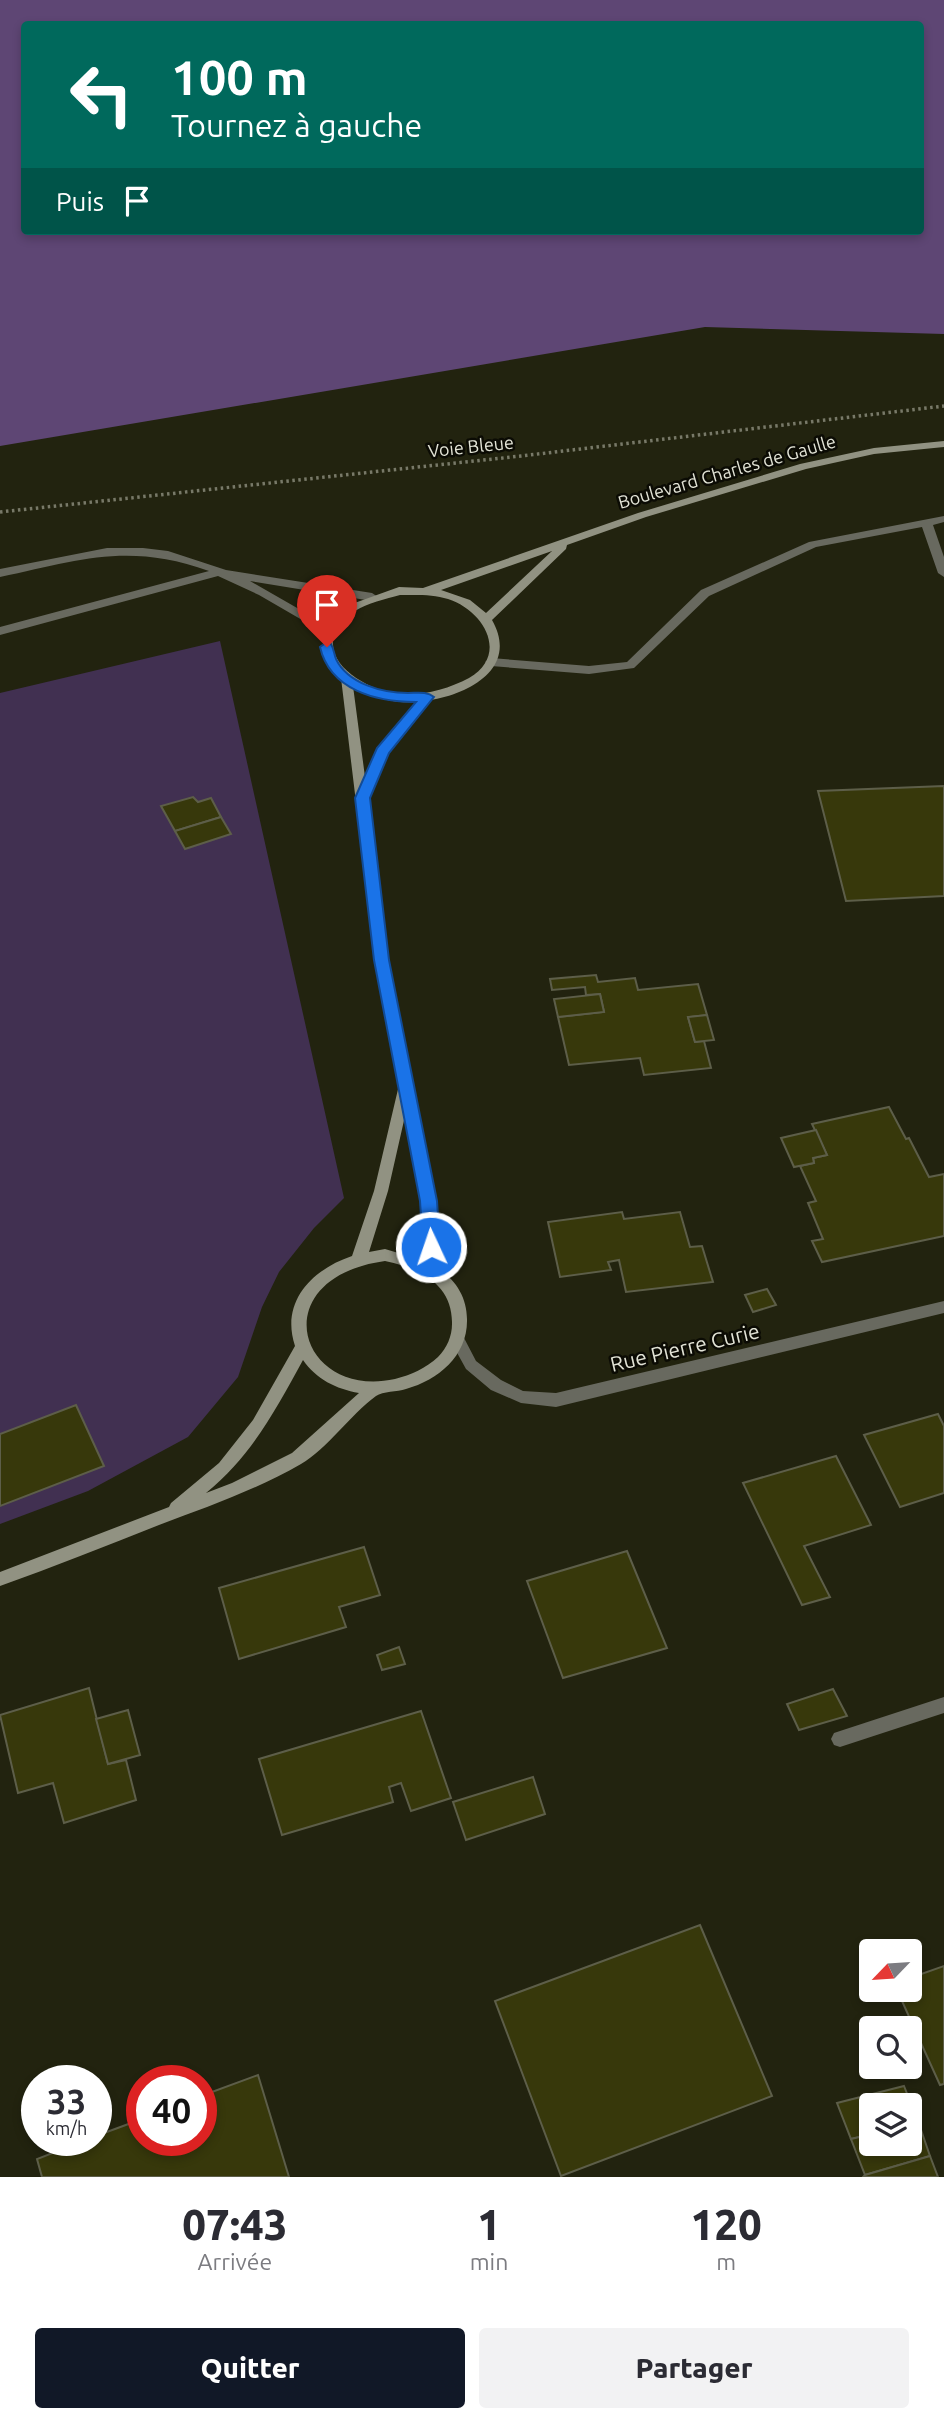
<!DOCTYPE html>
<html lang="fr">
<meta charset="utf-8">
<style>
:root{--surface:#fff;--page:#f2f2f3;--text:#2b2b33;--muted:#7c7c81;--accent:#111827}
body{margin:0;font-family:Ubuntu,sans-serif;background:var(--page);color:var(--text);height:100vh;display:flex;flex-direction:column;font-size:26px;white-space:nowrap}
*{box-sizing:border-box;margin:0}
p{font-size:23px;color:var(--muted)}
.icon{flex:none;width:38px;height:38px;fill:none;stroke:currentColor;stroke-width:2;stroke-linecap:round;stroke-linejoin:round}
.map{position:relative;height:2177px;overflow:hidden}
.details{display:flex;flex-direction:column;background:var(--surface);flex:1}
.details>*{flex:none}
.top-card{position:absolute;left:21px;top:21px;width:903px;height:214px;border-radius:7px;box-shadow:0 4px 10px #0003;background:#00695c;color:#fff;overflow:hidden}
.needle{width:46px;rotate:245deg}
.controls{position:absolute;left:859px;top:1939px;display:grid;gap:14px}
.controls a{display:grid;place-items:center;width:63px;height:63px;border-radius:7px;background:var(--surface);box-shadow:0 4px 10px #0003;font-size:35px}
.speed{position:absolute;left:21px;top:2065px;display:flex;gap:14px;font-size:35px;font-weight:700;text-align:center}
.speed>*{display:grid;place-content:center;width:91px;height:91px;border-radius:50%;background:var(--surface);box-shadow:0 4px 10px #0003;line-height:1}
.speed small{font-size:18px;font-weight:400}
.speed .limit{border:10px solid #d22;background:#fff;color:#111}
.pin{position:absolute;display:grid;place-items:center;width:60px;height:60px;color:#fff;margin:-72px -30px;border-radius:50% 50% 50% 0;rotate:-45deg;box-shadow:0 0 7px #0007}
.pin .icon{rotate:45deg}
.me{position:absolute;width:77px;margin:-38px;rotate:357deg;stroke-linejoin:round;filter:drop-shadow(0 0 5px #0008)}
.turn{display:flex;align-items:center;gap:24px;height:147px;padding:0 35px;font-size:32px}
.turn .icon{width:91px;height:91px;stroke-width:2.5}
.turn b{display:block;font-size:49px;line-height:60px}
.then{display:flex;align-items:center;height:66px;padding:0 35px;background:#0003;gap:14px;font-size:26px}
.eta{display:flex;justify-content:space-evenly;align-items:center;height:119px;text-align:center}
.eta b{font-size:42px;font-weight:800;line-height:49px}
.button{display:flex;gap:14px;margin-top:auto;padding:14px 35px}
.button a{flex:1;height:80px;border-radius:7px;background:var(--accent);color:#fff;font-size:28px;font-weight:800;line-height:80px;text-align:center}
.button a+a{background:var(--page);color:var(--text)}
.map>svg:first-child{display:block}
</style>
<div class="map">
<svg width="944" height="2177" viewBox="0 0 944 2177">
<rect width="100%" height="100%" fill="#22230f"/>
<polygon fill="#413051" points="220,641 344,1198 314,1228 279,1272 262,1307 238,1377 188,1437 88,1491 0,1524 0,693"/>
<path fill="#5e4674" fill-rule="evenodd" d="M0,0H944V334L705,327L0,446ZM24,24H920V231H24Z"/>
<g fill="#37380b" stroke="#5d5e49" stroke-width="2">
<polygon points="944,786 944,896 846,901 818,791"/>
<polygon points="193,797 198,802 211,798 221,817 175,831 161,806"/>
<polygon points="221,817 231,834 185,849 175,831"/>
<polygon points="596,975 598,982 635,978 638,990 698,984 707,1015 688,1017 695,1042 704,1041 711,1068 644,1075 640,1058 569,1065 558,1017 604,1012 600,994 586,995 585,987 552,990 550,979"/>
<polygon points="600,994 604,1012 558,1017 554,999"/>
<polygon points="707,1015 714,1040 695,1042 688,1017"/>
<polygon points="889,1107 906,1139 909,1138 929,1177 944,1174 944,1236 822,1262 812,1241 823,1239 808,1203 816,1201 800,1166 814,1163 813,1158 827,1155 812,1124"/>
<polygon points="816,1130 827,1155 813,1158 814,1163 794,1167 781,1138"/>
<polygon points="622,1212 624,1219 680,1212 690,1247 702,1246 713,1282 626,1292 619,1260 608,1262 611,1270 560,1277 548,1222"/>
<polygon points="767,1289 776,1305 753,1312 745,1295"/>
<polygon points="76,1405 104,1466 0,1506 0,1434"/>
<polygon points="938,1414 944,1426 944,1493 900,1507 864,1435"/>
<polygon points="836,1456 871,1525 804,1546 830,1597 802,1605 743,1483"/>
<polygon points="364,1547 380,1595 339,1607 346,1627 239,1659 219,1588"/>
<polygon points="627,1551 667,1648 563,1678 527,1581"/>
<polygon points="399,1647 405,1664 382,1670 377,1655"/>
<polygon points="89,1688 108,1764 126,1760 136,1800 64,1823 53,1783 18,1793 0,1715"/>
<polygon points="833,1689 847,1716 799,1730 787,1704"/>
<polygon points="128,1710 140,1755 108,1764 96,1719"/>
<polygon points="421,1711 451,1798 411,1811 401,1783 389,1787 393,1802 282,1835 259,1759"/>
<polygon points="533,1777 545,1814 466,1840 453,1802"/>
<polygon points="700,1925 772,2096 561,2176 495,2001"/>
<polygon points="944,1966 944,2084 940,2085 897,1990 910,1990 910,1978"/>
<polygon points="258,2075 289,2177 42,2177 37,2159 86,2140 96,2140 96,2136 142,2119 142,2140 201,2140 201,2096"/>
<polygon points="904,2086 919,2124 910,2126 910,2105 872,2105 872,2134 851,2139 837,2103"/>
<polygon points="919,2124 930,2156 865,2175 851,2139 872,2134 872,2144 910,2144 910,2126"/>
<polygon points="930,2156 938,2177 863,2177 865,2175"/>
</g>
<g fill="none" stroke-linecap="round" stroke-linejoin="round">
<polyline stroke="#787968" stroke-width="3.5" stroke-dasharray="2.5 3.5" stroke-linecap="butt" points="0,512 521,456 944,406"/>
<g fill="#68695f" fill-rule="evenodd">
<polygon points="944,516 944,522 933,525 944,557 944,577 938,573 922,527 816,547 709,596 634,668 589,674 491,666 485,662 491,658 589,666 627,662 701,590 809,542"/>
<path d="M107,548H143L168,551L226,570L372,593L378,597L372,601L250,581L332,628V634L328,635L259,595L218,576L0,635V627L209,571C129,542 79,560 0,577V569Z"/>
<polygon points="944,1697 944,1713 840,1747 834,1745 831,1739 834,1733 840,1731"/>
</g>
<g fill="#68695f" fill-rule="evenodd">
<polygon points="427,693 433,697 431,700 412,722 404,722 402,719 404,716 423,694"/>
<polygon points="944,1301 944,1313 556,1407 521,1403 491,1390 466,1369 450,1340 453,1336 458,1334 463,1336 476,1361 501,1380 523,1391 556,1393"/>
</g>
<path fill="#919282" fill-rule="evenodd" d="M944,441V447L874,454L806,469L646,517L567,545L566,549L492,620C525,678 445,705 400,702C385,701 365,694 353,686L365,777L378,748L404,716H412L414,719L388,752L368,800L389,960L436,1201L440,1270C457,1281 467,1299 467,1319C468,1355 439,1380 406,1389C397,1392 383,1391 376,1396C350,1415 327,1449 301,1464C256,1490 207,1507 159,1525C106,1546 53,1567 0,1586V1572L169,1507L171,1503L219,1463L253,1420L295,1346C280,1301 313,1269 352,1256L374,1191L399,1085L375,960L341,678L336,675L322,651L325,628L349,605L399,587L423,588L638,513L800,464L874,448ZM552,551L486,613L470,600L441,590ZM400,595C416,595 433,594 448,599C483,610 510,654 469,678C448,689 421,697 397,694C370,690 320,665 336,630C339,624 350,615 355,611C367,603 386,599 400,595ZM405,1116L422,1201L425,1261L385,1249L369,1252L388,1191ZM385,1261C419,1268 453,1284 452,1324C452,1336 447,1348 438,1357C426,1368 411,1375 395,1379C298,1400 262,1278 385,1261ZM303,1360C316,1379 336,1389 359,1393L292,1453L232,1483L206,1493C252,1455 275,1411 303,1360Z"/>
</g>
<path fill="#1a73e8" stroke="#114b97" stroke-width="2" d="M327,642L331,644C334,649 334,654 336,659C348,684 383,693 408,693C417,693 427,691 434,697L389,753L370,798L389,960L437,1201L440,1247L437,1252H425L423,1247L420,1201L374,960L355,798L377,748L416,702C376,702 330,690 320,647Z"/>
<g text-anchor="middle" stroke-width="5" stroke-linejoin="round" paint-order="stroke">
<g font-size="18" fill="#e2e3d6" stroke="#0b0b04">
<text transform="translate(471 447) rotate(-6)" y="6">Voie Bleue</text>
<text transform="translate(727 472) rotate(-16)" y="6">Boulevard Charles de Gaulle</text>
</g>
<g font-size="21" fill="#e2e3d6" stroke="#0b0b04">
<text transform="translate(685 1348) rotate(-13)" y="7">Rue Pierre Curie</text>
</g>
</g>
</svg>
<div class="controls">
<a><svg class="needle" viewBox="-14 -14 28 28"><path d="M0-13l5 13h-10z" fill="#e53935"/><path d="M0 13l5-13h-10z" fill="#7c7c81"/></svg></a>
<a><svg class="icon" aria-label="search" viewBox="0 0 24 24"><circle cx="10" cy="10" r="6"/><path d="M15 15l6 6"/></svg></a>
<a><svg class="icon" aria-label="layers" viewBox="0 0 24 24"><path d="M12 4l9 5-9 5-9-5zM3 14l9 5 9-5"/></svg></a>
</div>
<div class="speed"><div>33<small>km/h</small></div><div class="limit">40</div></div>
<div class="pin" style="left:327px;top:647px;background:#d93025"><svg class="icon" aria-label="arrive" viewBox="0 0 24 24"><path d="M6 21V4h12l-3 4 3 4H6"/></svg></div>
<svg class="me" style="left:431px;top:1247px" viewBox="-20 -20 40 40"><circle r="17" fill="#1a73e8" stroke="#fff" stroke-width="3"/><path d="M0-11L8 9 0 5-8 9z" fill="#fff"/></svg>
<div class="top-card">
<div class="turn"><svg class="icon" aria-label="left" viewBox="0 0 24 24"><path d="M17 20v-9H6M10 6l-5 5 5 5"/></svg><div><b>100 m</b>Tournez à gauche</div></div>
<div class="then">Puis<svg class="icon" aria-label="arrive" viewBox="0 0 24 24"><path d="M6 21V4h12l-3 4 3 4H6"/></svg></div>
</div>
</div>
<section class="details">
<div class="eta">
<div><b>07:43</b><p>Arrivée</p></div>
<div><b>1</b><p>min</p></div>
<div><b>120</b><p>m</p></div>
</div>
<div class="button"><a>Quitter</a><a>Partager</a></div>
</section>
